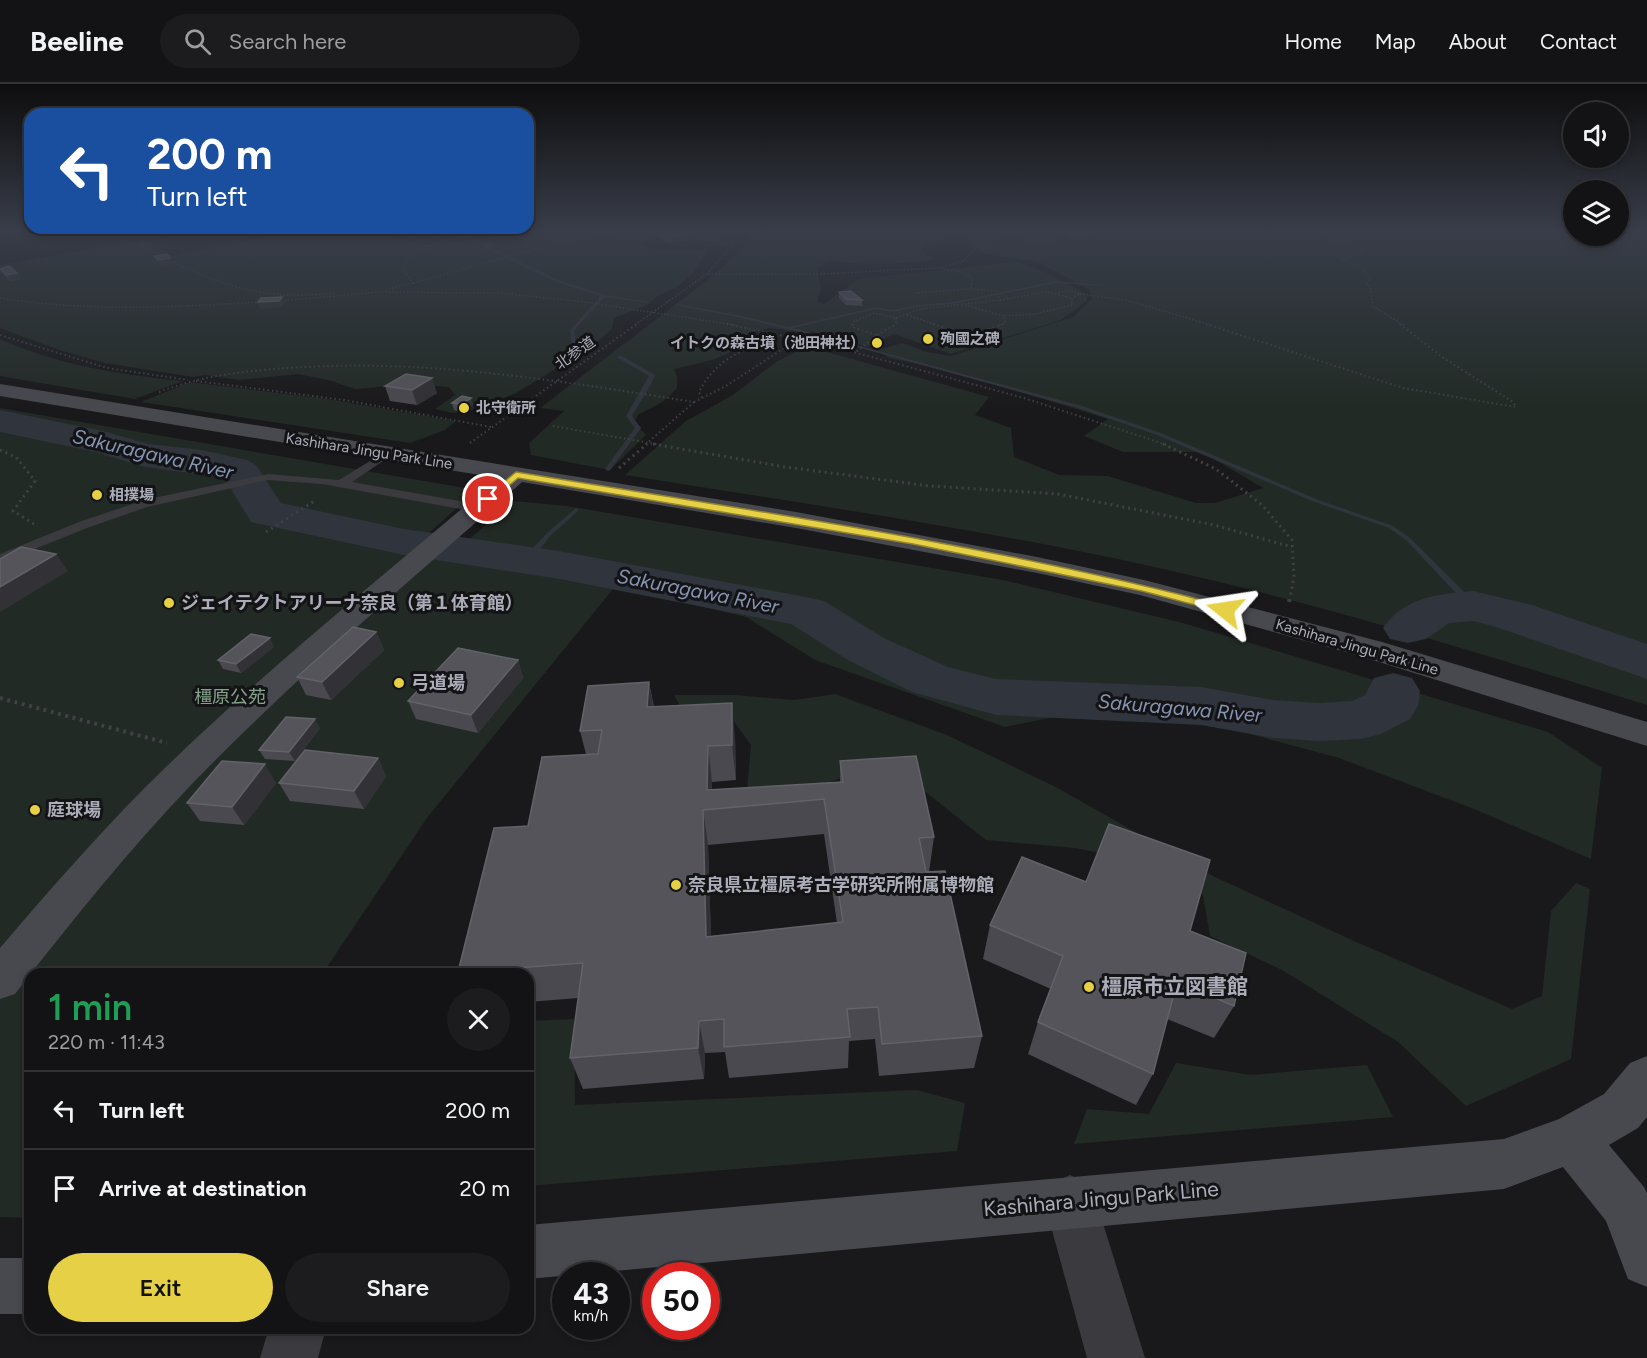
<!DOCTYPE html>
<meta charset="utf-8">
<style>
:root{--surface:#131214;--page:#1c1b1d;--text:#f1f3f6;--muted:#9d9ea0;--line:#323234;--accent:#e6d045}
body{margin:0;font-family:Figtree,"Noto Sans JP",sans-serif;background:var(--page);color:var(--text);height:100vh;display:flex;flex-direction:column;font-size:22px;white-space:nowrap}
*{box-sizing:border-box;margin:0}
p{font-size:20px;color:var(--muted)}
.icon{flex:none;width:33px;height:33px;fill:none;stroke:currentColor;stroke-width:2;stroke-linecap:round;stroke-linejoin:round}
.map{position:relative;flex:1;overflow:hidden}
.side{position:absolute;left:24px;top:884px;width:510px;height:366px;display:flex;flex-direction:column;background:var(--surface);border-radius:18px;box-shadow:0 3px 9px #0003,0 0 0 2px var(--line)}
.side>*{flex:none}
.hud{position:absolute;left:24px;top:24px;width:510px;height:126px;border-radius:18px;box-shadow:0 3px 9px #0003,0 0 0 2px var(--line);background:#1a4fa0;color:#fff;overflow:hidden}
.buttons{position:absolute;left:1563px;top:18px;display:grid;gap:12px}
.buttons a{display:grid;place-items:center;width:66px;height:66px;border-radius:50%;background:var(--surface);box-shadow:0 3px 9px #0003,0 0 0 2px var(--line);font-size:30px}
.speed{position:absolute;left:552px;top:1178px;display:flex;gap:12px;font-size:30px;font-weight:700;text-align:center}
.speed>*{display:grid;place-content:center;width:78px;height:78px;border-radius:50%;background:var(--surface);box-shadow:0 3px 9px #0003,0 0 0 2px var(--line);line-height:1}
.speed small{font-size:15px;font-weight:400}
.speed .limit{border:9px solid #d22;background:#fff;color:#111}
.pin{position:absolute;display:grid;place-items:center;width:51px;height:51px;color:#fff;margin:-26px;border:3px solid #fff;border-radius:50%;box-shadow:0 2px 6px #0007}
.me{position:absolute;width:66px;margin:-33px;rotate:285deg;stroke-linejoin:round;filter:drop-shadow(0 0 4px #0008)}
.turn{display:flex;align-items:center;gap:21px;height:126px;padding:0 24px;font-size:27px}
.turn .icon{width:78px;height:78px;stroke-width:2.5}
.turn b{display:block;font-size:42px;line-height:51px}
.round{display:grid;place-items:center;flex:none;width:63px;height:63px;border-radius:32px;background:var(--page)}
.headline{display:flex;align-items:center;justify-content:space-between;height:102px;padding:0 24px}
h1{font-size:36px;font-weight:600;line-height:45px;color:#1e9e55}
.action{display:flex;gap:12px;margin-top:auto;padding:12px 24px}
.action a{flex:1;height:69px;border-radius:36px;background:var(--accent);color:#111;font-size:24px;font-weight:600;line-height:69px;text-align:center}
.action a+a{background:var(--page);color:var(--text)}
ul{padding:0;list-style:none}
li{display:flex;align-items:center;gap:18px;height:78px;padding:0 24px;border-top:2px solid var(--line)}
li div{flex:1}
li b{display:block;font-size:22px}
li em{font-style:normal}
header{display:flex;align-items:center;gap:36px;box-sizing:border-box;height:84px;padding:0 30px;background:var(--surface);border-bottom:2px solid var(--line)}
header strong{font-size:28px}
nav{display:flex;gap:33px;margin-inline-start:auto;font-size:21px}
.search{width:420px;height:54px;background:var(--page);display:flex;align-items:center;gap:15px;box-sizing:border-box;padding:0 21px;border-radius:33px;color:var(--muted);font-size:22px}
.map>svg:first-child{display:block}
</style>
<header>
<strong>Beeline</strong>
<div class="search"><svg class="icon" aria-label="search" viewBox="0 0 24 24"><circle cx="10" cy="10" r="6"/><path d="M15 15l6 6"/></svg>Search here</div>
<nav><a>Home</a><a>Map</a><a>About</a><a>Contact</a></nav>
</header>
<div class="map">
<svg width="1647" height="1274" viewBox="0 0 1647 1274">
<rect width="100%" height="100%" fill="#19181a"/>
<g fill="#222a25">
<path d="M297,147H361L430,161L497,153L519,154L540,149L541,147H721V158C689,155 673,147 641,159C656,171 686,163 707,167L693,189L677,203L656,213L647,221L614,234L612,245L590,264L516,309L476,325L453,329L435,325L455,311L449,303L414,300L355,305L332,297L298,290L239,296L205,291L193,293L105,279L59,266L0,244V181L144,156L172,172Z"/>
<path d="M746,147H1573L1574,152H1618L1619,147H1647V621C1483,570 1318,519 1150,482C976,444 800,419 625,391L686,337L733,311L776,278L800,266L816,265L989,313L975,331L1011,344L1014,373L1059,391L1108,392L1196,419H1215L1263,404L1202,368H1123L1084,352L1108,335L960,289L889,274L878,266L902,259L927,268L951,272L1073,233L1092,215L1089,205L1038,178L985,170L962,152L921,160L923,168L935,175C898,181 866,182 829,176L817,183L821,206L817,217L824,220L858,195L1016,178C1042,185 1063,197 1086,210L1087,217L1061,236L951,270L894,250L868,263L810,247L808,249L769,244L749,249C739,275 696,279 674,285L677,293V304L664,317L638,331L634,338L646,351L610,386L531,371L529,359L564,327L540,324L713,192L742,165L747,154Z"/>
<path d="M0,255C57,281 122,291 183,297L135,315L0,292Z"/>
<polygon points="190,298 328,315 456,337 445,346 410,359 141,318"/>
<polygon points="0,324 477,406 409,467 613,505 427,734 323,889 30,890 30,1134 0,1133"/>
<polygon points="515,417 567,422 1003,496 1183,539 1548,648 1602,684 1591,775 1474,725 1339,674 1209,639 1078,628 1005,643 815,576 746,533 613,502 452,469"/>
<polygon points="835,610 947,651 1054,702 1215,793 1354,857 1512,925 1542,912 1551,827 1576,799 1590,805 1571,975 1466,1022 1398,958 1282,886 1210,852 1203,811 1145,778 1075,764 986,756 913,698 853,689 775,720 746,716 751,661 732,635 682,626 674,611 736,611 794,616"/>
<polygon points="574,935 575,1021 917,1006 965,1019 957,1067 528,1102 528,937"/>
<polygon points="1176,979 1251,991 1367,981 1393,1033 1074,1060 1087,1025 1149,1030"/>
</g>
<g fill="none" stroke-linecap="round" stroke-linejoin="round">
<g fill="#2f343d" fill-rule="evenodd">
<polygon points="440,147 444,147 491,159 491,161 488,162 558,196 605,211 650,218 648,219 605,213 574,246 576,259 588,263 586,264 572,261 570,246 601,212 556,198 484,163 484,161 486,160"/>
<polygon points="1056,197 1103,201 1101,202 1056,199 953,220 917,223 893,228 876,225 793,244 1082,322 1161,349 1316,415 1393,442 1410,454 1476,520 1477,522 1476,524 1470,524 1406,456 1389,444 1312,417 1157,351 1078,324 828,255 737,233 675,221 677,220 737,231 789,243 876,223 893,226 917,221 953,218"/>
<polygon points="618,272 622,272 655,291 650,302 632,332 641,344 610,386 608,387 605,385 635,344 626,332 649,292 618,274"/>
<polygon points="576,424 578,425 578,427 550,452 530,478 524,478 524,474 546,450"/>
</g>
<g fill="#2f343d" fill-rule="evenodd">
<polygon points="0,326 103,347 149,360 202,366 247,376 256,381 281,419 404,445 559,467 806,513 824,517 884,554 948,583 996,595 1201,603 1273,616 1319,619 1352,617 1365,611 1374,594 1393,589 1412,594 1420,607 1418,622 1410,635 1381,650 1361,655 1319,657 1273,654 1201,641 996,631 912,608 848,576 791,540 559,495 404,471 251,438 226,397 220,393 145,383 95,368 0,348"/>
<path d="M1473,507L1532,521L1647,560V595L1496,543L1473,537L1449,539L1426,555L1408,559L1390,555L1383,544C1404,513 1438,510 1473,507Z"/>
</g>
<g stroke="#404046" stroke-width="1.5" stroke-dasharray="1.5 2" stroke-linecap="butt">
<polyline points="1053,147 1058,150"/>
<polyline points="1323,147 1325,151 1348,156 1334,157 1360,162 1363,168 1342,176 1363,183 1367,193 1371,195 1367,200 1371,205 1373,222 1403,241"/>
<polyline points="684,152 733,161"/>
<polyline points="436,159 486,147"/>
<polyline points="139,160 177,153 172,150 180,148"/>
<path d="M139,161C179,181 221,203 266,209C289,213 313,211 336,209"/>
<polyline points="979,162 1050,159"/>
<polyline points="708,190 822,190 939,184 964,177 974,165 995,153 1018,147"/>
<polyline points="413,199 554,160 618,147"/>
<polyline points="385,206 413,199 402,184 415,167 436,159 394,147"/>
<polyline points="915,209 968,205 972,202 972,194 962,188 939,184"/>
<polyline points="1058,209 1069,206 1080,210 1072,214"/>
<polyline points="1080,210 1126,216 1211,241"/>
<path d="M0,214C87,228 174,223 262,218"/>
<polyline points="1000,216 1046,208 1072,214 1072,221 1035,230 1004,232"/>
<polyline points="281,217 379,208 498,209 578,217 735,241"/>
<polyline points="965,221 1004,232 1005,239 999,241"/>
<polyline points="907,231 937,241"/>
<polyline points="896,234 896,241"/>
<polyline points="635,241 707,190 733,161 734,147"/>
<polyline points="852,241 853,238 874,229 896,234 920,225 1000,216 996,207 968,205"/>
</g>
<g stroke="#404046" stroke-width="2" stroke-dasharray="1.5 3" stroke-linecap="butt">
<polyline points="727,240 831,262 1024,314 1167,361"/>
<polyline points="853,240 852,243 877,251 856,268"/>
<polyline points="933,240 969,252 1003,240"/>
<polyline points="1206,240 1403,304 1516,323 1513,318 1442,273 1400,240"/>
<polyline points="0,251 107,284 188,296"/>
<polyline points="877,251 897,240"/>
<polyline points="196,297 344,316 491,343"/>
<path d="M159,308C200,292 244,287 288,284C424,274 560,297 694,318L645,361"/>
<path d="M702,314L699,308C714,279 744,257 778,266"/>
<polyline points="694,318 726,302 798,255"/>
<polyline points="553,342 661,361"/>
<polyline points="470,359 637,240"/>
</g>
<g stroke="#404046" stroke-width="3" stroke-dasharray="2 4" stroke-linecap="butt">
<polyline points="653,360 785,383 930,402 1058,410 1214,441 1292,463"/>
<polyline points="1163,360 1216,385 1262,421 1292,456 1294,492 1290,514"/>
<polyline points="0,366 16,373 35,397 13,427 34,440"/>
<polyline points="619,384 647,360"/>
<polyline points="266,448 316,416"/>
</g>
<g stroke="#404046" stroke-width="4" stroke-dasharray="3 4.5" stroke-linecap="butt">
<polyline points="1289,518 1290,513"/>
<polyline points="0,614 167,659"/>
</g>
<polygon fill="#3a3a3f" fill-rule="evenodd" points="388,366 394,369 392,371 352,398 477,420 483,424 477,428 322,400 268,396 147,423 87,444 0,479 0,470 79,438 144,416 268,390 339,396"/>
<g fill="#3a3a3f" fill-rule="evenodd">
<polygon points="1070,1091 1088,1099 1096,1117 1145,1274 1087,1274 1044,1117 1052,1099"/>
<polygon points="269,1244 326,1244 318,1274 260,1274"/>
</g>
<g fill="#48484f" fill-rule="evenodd">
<path d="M0,300L796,428L1037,473L1144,496L1382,558L1647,638V662L1360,572L1140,511L1037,489L796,444L522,398C410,497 294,594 190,702C128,767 70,839 15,910L0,915V864C53,802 107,740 166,683C271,581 387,489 498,394L0,312Z"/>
<polygon points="1647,972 1647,1033 1638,1044 1609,1061 1644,1103 1647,1109 1647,1203 1628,1195 1606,1137 1563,1083 1504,1105 528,1195 528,1141 1504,1055 1559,1035 1604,1010 1630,979"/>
<rect x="0" y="1174" width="30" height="56"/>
</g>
</g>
<g fill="#4a494f" fill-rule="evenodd">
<polygon points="176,147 212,147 212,148 183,153 177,150"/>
<polygon points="1068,147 1088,147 1095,148 1094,154 1085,156 1067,150"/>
<polygon points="687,150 687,156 672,160 662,157 661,151"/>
<polygon points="0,185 21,195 11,197 3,190"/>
<polygon points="839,208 862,216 862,222 846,221 839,214"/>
<polygon points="385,302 437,309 417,321 390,317"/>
<polygon points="471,314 473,321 464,328 454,326 452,319"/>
<polygon points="376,548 384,566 331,616 306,611 297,593"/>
<polygon points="274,563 241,589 223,585 218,576"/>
<polygon points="518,576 523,594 478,649 416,635 408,617"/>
<path d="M649,598L654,623L735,654L736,696L712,698V706L840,698V677L934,753L929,788L982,952L974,984L879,992L875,955L849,957L848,984L729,994L725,968L705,969L704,995L583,1005L570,974L578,914L528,918V890H458V888L528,742L586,670L580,647ZM824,750L837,839L711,852L708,761Z"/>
<polygon points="320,644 295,677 265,675 259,666"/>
<polygon points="378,674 386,692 364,725 290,717 279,699"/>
<polygon points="276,699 244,741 200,737 187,719"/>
<polygon points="990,841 1190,847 1234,922 1214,954 1167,935 1153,990 1136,1021 1028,970 1038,938 1051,905 983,875"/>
</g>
<g fill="#323135">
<polygon points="187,147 212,147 212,148 183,153 181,148"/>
<polygon points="1095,148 1094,154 1085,156 1086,150"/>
<polygon points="687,150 687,156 672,160 672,154"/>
<polygon points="170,174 173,180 161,182 158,176"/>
<polygon points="17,189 21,195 11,197 7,191"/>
<polygon points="282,213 284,219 282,223 260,225 258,218"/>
<polygon points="432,294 437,309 417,321 412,306"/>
<polygon points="471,314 473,321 464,328 462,320"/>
<polygon points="56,470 68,487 0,528 0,503"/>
<polygon points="376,548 384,566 331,616 322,598"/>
<polygon points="270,554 274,563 241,589 236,580"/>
<polygon points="518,576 523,594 478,649 471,631"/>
<polygon points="649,598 655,633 647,623"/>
<polygon points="732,619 735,654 736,696 732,661"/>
<polygon points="315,635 320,644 295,677 289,668"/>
<polygon points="708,662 712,698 712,725 707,706"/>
<polygon points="378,674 386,692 364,725 354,707"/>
<polygon points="265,680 276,699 244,741 232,723"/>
<polygon points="703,726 708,761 712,887 706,853"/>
<polygon points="699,937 705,969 704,995 698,964"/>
</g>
<g fill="#55545a" stroke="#626269" stroke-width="1.5" fill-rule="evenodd">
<polygon points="676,147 687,150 672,154 661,151"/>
<polygon points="1074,147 1088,147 1095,148 1086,150"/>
<polygon points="167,170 170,174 158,176 154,172"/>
<polygon points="9,182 17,189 7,191 0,185"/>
<polygon points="851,207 862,216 846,215 839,208"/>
<polygon points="282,213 279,217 258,218 261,214"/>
<polygon points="406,290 432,294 412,306 385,302"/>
<polygon points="462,312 471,314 462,320 452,319"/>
<polygon points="21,463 56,470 0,503 0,475"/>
<polygon points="353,543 376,548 322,598 297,593"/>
<polygon points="251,550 270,554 236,580 218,576"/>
<polygon points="458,564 518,576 471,631 408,617"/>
<path d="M649,598L647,623L732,619V661L708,662L707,706L843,698L840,677L916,672L934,753L919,754L926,788L945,787L982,952L882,960L878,923L847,925L850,953L724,963V935L699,937L698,964L570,974L583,879L458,888L494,744L528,742L542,673L598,670L602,646L580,647L588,602ZM824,715L843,838L706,853L703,726Z"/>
<polygon points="286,633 315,635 289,668 259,666"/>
<polygon points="305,666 378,674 354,707 279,699"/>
<polygon points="222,677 265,680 232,723 187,719"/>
<polygon points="1109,740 1210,776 1190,847 1246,869 1234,922 1177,898 1153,990 1038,938 1063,872 990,841 1022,773 1086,798"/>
</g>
<linearGradient id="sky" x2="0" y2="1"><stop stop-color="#0e0d0e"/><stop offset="0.45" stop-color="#383d49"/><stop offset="1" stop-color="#383d49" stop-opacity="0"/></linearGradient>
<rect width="1647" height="325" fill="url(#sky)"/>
<path fill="#e6d045" stroke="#96872d" stroke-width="1.5" d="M516,388C755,427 995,461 1229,523L1231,526L1225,529L1142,507L913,460L518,394L492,417H485V413Z"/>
<g fill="#e6d045" stroke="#141315" stroke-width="2">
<circle cx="928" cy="255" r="6"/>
<circle cx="877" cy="259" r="6"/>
<circle cx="464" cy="324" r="6"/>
<circle cx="97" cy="411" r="6"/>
<circle cx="169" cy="519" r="6"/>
<circle cx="399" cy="599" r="6"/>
<circle cx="35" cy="726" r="6"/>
<circle cx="676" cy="801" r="6"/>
<circle cx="1089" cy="903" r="6"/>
</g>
<g text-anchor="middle" stroke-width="6" stroke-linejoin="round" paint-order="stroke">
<g font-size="15" font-weight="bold" fill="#abadb9" stroke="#141315" text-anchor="start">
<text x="940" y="260">殉國之碑</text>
<text x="865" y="264" text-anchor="end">イトクの森古墳（池田神社）</text>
<text x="476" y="329">北守衛所</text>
<text x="109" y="416">相撲場</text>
</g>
<g font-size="15" fill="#abadb9" stroke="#141315">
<text transform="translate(575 269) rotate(-35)" y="5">北参道</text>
<text transform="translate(369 367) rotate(9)" y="5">Kashihara Jingu Park Line</text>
<text transform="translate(1357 563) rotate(16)" y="5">Kashihara Jingu Park Line</text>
</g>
<g font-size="18" font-weight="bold" fill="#abadb9" stroke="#141315" text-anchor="start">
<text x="181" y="525">ジェイテクトアリーナ奈良（第１体育館）</text>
<text x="411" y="605">弓道場</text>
<text x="47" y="732">庭球場</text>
<text x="688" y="807">奈良県立橿原考古学研究所附属博物館</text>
</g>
<g font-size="18" fill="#84a28c" stroke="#141315">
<text x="230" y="619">橿原公苑</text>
</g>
<g font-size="20" font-style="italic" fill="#8594b1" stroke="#141315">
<text transform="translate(153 370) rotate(13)" y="7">Sakuragawa River</text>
<text transform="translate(698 507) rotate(11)" y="7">Sakuragawa River</text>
<text transform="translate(1180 624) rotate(5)" y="7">Sakuragawa River</text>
</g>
<g font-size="21" font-weight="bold" fill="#abadb9" stroke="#141315" text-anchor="start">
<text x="1101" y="910">橿原市立図書館</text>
</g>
<g font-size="21" fill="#abadb9" stroke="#141315">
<text transform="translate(1101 1115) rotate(-5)" y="7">Kashihara Jingu Park Line</text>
</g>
</g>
</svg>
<div class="buttons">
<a><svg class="icon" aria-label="sound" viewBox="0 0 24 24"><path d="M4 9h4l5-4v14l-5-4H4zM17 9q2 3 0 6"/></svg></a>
<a><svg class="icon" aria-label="layers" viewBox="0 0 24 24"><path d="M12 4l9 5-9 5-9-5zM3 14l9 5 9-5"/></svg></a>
</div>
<div class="speed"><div>43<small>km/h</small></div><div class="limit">50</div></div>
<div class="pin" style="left:488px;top:415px;background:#d93025"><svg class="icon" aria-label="arrive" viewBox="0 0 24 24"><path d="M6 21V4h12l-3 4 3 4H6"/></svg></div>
<svg class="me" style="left:1225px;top:526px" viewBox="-20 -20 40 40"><path d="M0-17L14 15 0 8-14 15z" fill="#e6d045" stroke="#fff" stroke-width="4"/></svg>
<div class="hud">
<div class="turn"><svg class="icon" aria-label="left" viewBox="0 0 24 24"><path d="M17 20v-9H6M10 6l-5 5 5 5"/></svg><div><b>200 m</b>Turn left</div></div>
</div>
<section class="side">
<div class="headline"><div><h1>1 min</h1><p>220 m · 11:43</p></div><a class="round"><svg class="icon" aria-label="close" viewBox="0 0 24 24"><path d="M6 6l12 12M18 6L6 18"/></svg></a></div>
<ul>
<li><svg class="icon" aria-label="left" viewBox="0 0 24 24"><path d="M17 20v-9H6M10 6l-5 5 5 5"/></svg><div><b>Turn left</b></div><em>200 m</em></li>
<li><svg class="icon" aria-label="arrive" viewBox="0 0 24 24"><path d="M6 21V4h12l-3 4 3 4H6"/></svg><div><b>Arrive at destination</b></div><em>20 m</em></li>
</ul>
<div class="action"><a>Exit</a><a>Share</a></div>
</section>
</div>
